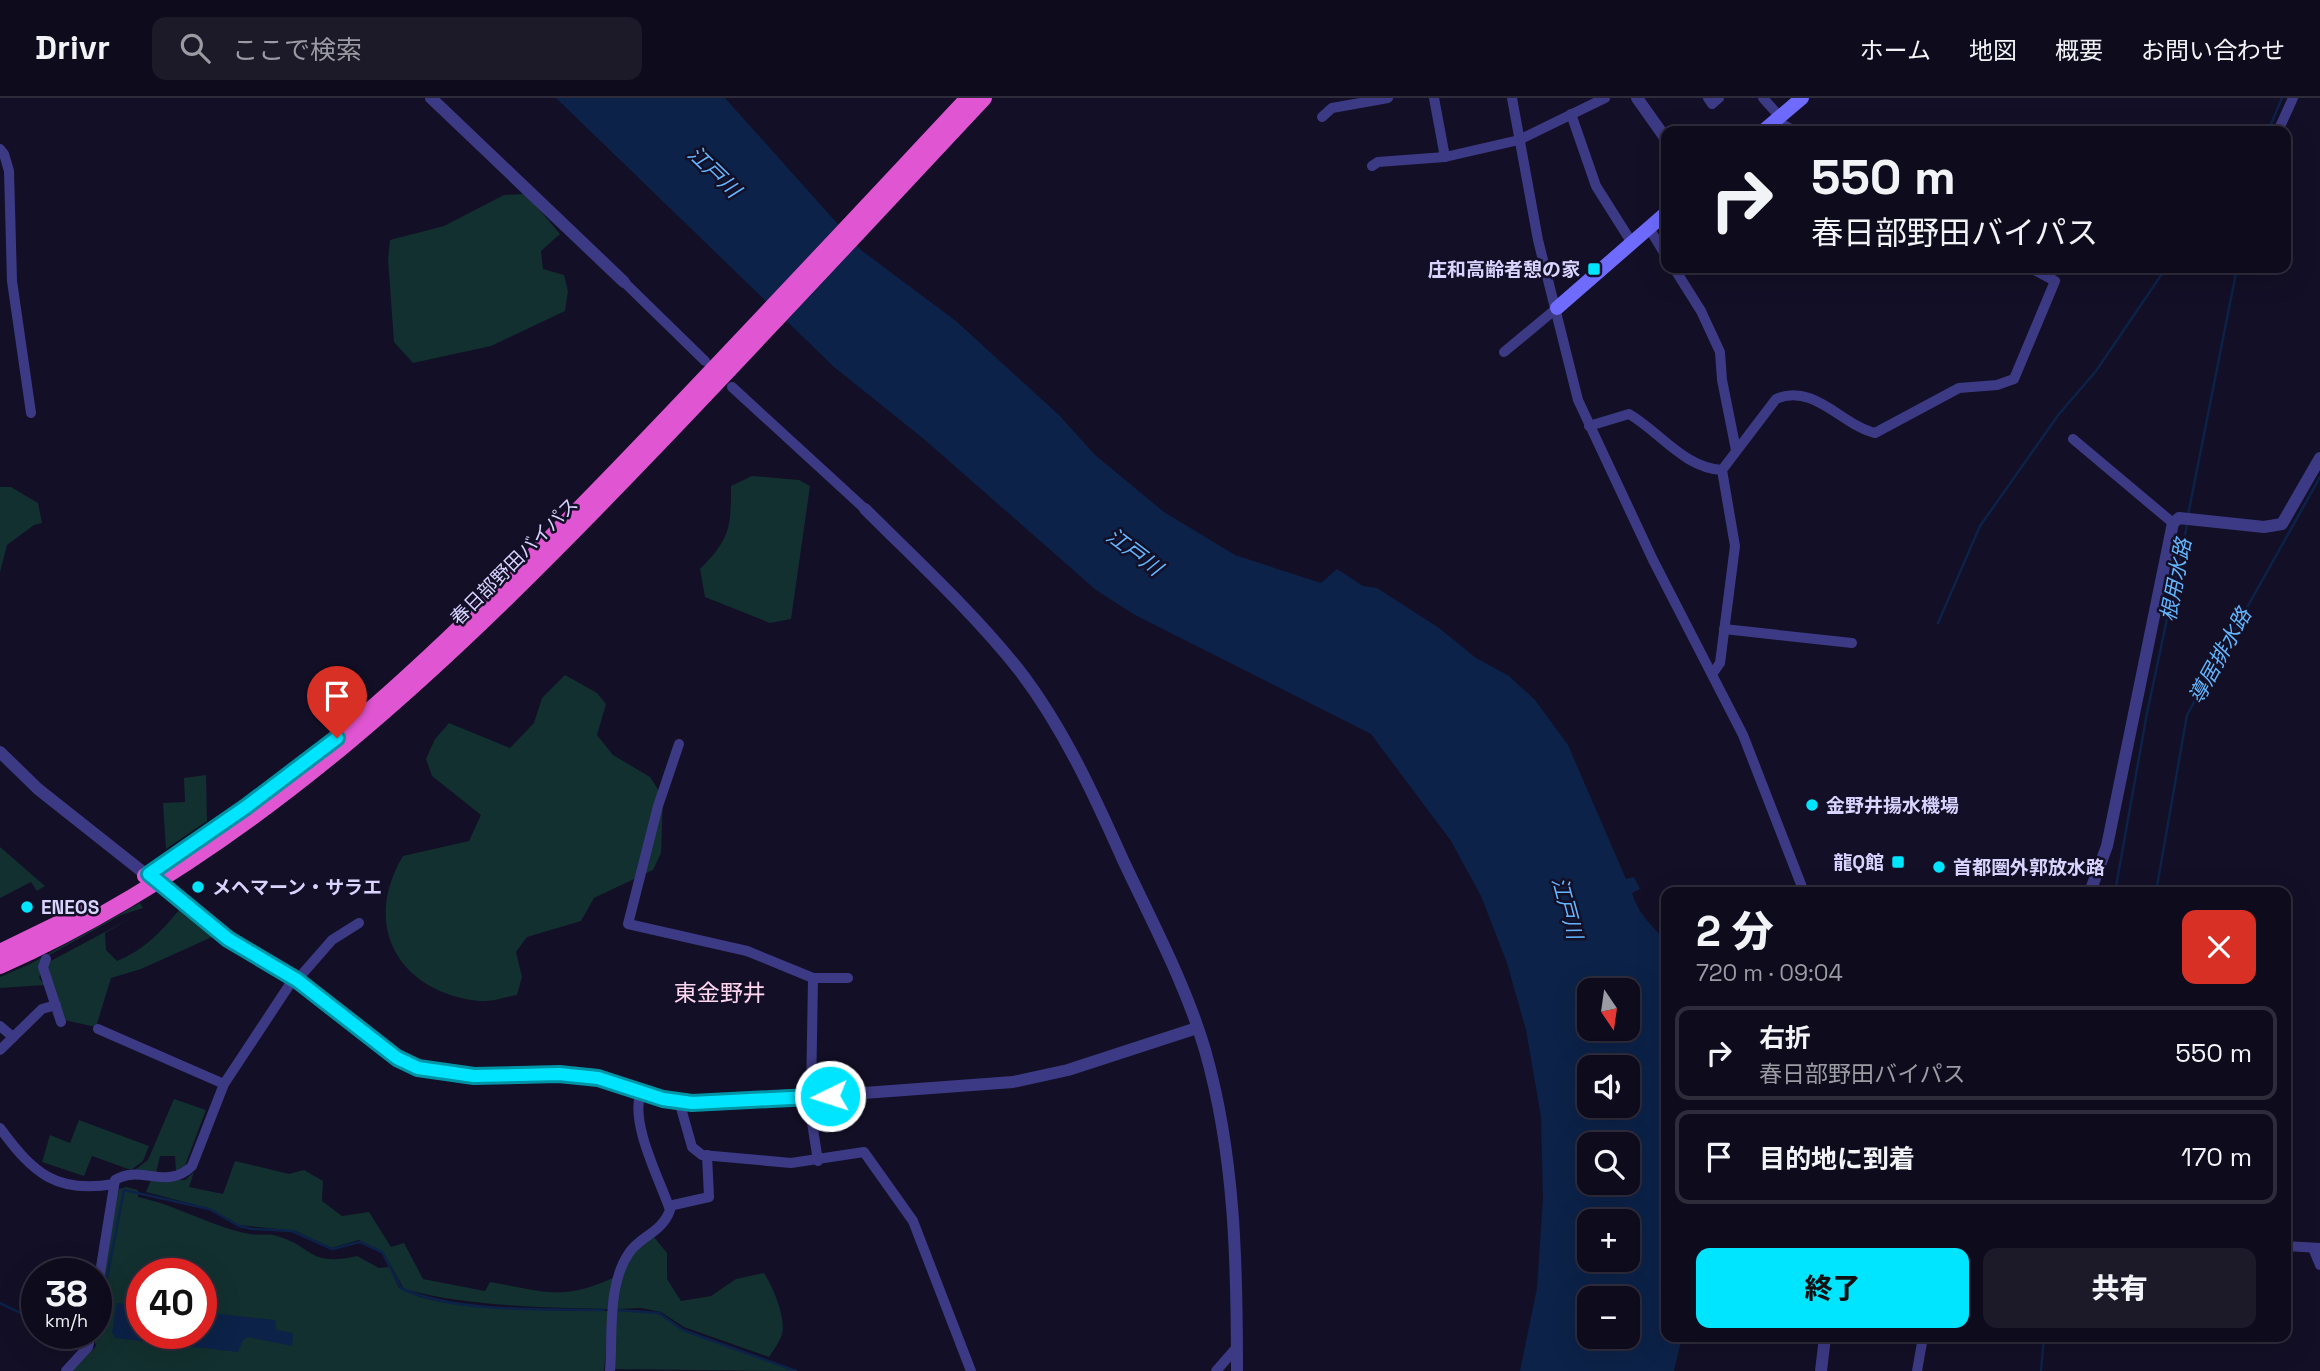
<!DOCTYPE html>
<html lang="ja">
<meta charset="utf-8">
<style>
:root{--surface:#0e0b1c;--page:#1c1929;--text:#f1f3f6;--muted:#9b9ba3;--line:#2e2b3b;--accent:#00e5ff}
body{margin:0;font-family:"Space Grotesk","Noto Sans JP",sans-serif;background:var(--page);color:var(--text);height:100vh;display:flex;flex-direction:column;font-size:26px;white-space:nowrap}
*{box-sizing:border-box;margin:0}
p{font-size:23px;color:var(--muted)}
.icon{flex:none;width:38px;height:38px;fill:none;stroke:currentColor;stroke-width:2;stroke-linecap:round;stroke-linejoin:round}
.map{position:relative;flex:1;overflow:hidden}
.panel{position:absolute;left:1661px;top:789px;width:630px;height:455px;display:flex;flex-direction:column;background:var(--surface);border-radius:14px;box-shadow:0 7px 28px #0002,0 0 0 2px var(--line)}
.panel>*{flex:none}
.guide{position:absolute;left:1661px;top:28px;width:630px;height:147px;border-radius:14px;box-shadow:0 7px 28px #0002,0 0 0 2px var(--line);background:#0e0b1c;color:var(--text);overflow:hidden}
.needle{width:46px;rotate:167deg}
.controls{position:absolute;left:1577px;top:880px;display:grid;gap:14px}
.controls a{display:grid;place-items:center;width:63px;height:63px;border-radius:14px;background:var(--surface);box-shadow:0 7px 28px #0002,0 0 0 2px var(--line);font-size:35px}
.speed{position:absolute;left:21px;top:1160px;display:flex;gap:14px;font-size:35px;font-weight:700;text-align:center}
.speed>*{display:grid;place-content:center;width:91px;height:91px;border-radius:50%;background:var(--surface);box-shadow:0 7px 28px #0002,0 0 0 2px var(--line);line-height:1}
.speed small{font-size:18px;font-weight:400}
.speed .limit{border:10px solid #d22;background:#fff;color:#111}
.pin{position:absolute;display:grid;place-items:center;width:60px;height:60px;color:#fff;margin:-72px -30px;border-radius:50% 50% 50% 0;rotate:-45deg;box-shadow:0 0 7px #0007}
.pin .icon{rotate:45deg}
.me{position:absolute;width:77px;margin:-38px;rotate:266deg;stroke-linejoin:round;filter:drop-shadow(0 0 5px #0008)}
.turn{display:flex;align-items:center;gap:24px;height:147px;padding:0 35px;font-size:32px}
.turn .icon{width:91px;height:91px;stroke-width:2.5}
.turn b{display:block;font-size:49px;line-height:60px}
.round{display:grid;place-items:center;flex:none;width:74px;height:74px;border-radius:14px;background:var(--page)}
.summary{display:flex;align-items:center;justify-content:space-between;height:119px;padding:0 35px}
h1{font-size:42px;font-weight:800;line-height:52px}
.action{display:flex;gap:14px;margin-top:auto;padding:14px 35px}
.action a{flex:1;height:80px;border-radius:14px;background:var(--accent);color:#111;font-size:28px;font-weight:800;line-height:80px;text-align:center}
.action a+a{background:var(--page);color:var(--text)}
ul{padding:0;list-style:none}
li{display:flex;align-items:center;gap:21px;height:94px;margin:0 14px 10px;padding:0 21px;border:4px solid var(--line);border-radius:14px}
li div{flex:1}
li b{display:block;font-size:26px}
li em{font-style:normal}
header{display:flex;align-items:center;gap:42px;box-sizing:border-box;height:98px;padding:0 35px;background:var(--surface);border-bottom:2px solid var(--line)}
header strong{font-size:33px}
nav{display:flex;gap:38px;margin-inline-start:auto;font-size:24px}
.search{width:490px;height:63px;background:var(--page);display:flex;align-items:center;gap:18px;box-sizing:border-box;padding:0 24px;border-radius:14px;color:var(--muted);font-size:26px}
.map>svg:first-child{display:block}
</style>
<header>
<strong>Drivr</strong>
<div class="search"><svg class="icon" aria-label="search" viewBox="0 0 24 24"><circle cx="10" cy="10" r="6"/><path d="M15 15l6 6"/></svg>ここで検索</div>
<nav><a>ホーム</a><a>地図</a><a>概要</a><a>お問い合わせ</a></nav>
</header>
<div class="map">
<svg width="2320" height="1273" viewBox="0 0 2320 1273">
<rect width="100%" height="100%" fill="#130f26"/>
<g fill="#12302f" fill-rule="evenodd">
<polygon points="526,96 560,136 541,153 543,171 564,177 568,193 565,213 491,248 413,265 394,244 388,161 390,142 444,128 504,97"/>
<path d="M752,378L799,382L810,388L791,521L770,525L705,499L700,471C730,441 731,430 731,388Z"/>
<polygon points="0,389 11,389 38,405 42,425 34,427 7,447 0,474"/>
<path d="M565,577L597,595L606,606L597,637L613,657L650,679L663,699L661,755L653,772L594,800L581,823L527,839L516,854L522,879L517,897C505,899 491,904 479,903C399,894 361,828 403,758L469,743L481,717L432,678L426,661L435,641L449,625L510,650L534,625L542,600Z"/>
<polygon points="206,677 207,723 166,751 163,705 185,704 184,680"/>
<polygon points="0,749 45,788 37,793 31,784 0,800"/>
<polygon points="140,805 143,810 121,817 46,859 39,880 45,887 0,890 0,879 30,866"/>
<path d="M179,812L212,839L141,871L111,880L96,929L64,922L47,865L131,820L105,835L106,852L117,863C144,852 161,834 179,812Z"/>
<polygon points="174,1001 206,1012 184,1070 176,1073 175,1058 160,1058 156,1075 132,1074 148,1062"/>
<polygon points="79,1022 149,1048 143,1063 131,1072 92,1058 84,1078 42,1064 50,1037 70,1045"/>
<path d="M235,1063L289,1076L304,1072L323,1083L322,1103L342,1118L369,1114L391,1149L404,1145L423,1181L485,1193L490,1184C546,1193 560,1204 615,1179L608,1211C539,1209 470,1209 404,1191L383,1154L359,1142L331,1150L296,1133L239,1127L211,1111L146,1094L151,1082H185L194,1074L189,1089L223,1096Z"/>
<path d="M126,1089L138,1092V1099C177,1107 214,1130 250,1136C259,1138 268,1135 277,1138C315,1149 307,1169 357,1158L379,1170L389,1169L399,1190C443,1216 556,1211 609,1213L604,1273H72L96,1248L93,1238L96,1236L111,1117L115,1112L119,1091ZM142,1176H201V1236H142Z"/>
<path d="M654,1139L667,1155V1181L681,1203L711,1198L736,1181L764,1175C773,1189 788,1223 781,1239C778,1246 773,1253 769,1259L684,1229L661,1214L641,1210L616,1211C621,1179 625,1156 654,1139Z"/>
<polygon points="637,1212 658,1216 687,1234 795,1273 613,1271 616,1213"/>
</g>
<g fill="#0c2248" fill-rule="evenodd">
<path d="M556,0H725L861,152L956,223L1060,318L1095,357L1164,414L1235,457L1321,485L1337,471L1363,488L1377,490L1439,530L1476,560L1509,578L1535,602L1568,647L1626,781L1634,779L1640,791L1632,795C1637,814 1653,829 1666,843V1239H1682L1674,1273H1520L1537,1190L1543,1100L1541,1019L1526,932L1507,865L1481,798L1451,743L1371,636L1135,517L1096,492L925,342L834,269ZM1589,892H1628V931H1589ZM1589,970H1628V1008H1589ZM1589,1046H1628V1085H1589ZM1589,1124H1628V1162H1589ZM1589,1200H1628V1239H1589Z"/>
<polygon points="117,1205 142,1208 142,1236 201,1236 201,1214 275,1222 276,1232 293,1235 292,1248 248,1239 243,1242 238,1254 115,1240 112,1234"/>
</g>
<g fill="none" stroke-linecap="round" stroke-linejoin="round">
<g stroke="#0c2248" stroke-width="2.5">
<polyline points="2268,33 2282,0"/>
<polyline points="2188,417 2237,170"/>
<polyline points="1938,525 1980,428 2059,316 2096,273 2166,170"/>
<polyline points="2115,794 2147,615 2187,427"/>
<polyline points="2156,794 2187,617 2320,379"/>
<polyline points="0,1205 37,1223"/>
<polyline points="617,1212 659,1215 683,1232 796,1273"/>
<polyline points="63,1236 78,1243"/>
<path d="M95,1242L124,1092L209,1111L239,1128L252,1131L292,1133L332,1151L360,1144L382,1154L401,1190C453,1215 546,1211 604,1212"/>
<polyline points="2041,1273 2044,1239"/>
</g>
<g stroke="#3d3a85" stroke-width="10">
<polyline points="1434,0 1445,59"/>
<polyline points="1512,0 1538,142 1578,302 1653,462 1743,637 1804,794"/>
<polyline points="1708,0 1712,6 1719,0"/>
<polyline points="1763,0 1780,19"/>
<polyline points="1571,16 1596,88 1632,145"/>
<polyline points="1322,19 1332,10 1388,0"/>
<polyline points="1776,23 1795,33"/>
<polyline points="2278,33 2293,0"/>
<polyline points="0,51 4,56 9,73 12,183 31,315"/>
<polyline points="1372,68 1378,64 1445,59 1519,42 1605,0"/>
<polyline points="1649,130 1666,158"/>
<polyline points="1674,170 1701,213 1720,254 1722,282 1736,352"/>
<polyline points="624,184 705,263"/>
<polyline points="1504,254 1557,210"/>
<polyline points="732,289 865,411"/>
<path d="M1589,328L1629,316C1660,334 1684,370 1722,372"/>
<polyline points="2073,341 2173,425"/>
<polyline points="1724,531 1852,545"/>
<path d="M1713,575L1720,565L1735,448L1722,372L1776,301C1813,284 1843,328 1875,335L1959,290L1997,287L2014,281L2055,183L2031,170"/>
<polyline points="679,646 658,708 628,826 747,853 813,880 848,880"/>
<polyline points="46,861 43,869 61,924"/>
<polyline points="297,882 332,842 359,825"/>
<polyline points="0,928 13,939"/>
<polyline points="98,931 224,986"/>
<polyline points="0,952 42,911 56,907"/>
<polyline points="808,999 818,1063"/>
<polyline points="811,999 813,880"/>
<polyline points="679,1003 692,1049 702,1057 791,1065 864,1054 913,1123 971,1273"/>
<path d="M0,1030C33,1075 56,1096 114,1086"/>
<polyline points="669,1108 709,1099 707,1057"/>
<polyline points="2286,1148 2320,1150"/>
<polyline points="2313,1150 2320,1167"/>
<path d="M96,1200L115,1082C140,1066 167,1093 192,1068L224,986L294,880"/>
<polyline points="66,1273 88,1249 91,1236"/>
<path d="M610,1273C613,1236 607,1187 629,1155C640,1138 662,1135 670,1112C661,1084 629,1025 641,994"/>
<polyline points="1216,1273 1237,1249"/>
<polyline points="1917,1273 1923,1239"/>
</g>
<g stroke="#3d3a85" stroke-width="12">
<polyline points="431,0 624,184"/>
<polyline points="1637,0 1666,41"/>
<path d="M865,411C917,463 973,514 1019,572C1063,629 1094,697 1123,762C1152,824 1186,887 1205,952C1235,1057 1237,1165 1237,1273"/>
<polyline points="0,654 38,691 216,832 297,882 397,960 429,974 500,978 575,978 598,980 663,1001 714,1006 1013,984 1068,972 1197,930"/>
<polyline points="2090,794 2107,748 2173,425 2179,420 2264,429 2282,426 2320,360"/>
<polyline points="1821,1273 1825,1239"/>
</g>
<g stroke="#6f6bff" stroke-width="14">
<polyline points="1763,33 1802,0"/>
<polyline points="1557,210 1666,115"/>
</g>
<g stroke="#e055d1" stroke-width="16">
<path d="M145,778C320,674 467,526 607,382C729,256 848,128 968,0"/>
<polyline points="0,854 80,815"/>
<path d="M0,868C255,754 457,556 647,358C761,239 872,120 984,0"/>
</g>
</g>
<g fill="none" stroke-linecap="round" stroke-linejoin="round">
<defs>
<polyline id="route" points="337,640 246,709 149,776 228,841 297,882 397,960 418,970 474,978 559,976 598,980 663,1001 692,1005 830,998"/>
</defs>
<use href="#route" stroke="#0095a6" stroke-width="18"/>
<use href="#route" stroke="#00e5ff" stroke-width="12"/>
</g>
<g fill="#00e5ff" stroke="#130f26" stroke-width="2.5">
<rect x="1587" y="164" width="14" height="14" rx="3.5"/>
<circle cx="1812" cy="707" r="7"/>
<rect x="1891" y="757" width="14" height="14" rx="3.5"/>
<circle cx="1939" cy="769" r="7"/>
<circle cx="198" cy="789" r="7"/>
<circle cx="27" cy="809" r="7"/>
</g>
<g text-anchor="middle" stroke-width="5" stroke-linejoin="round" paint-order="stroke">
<g font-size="19" font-weight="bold" fill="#d9d4ff" stroke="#130f26" text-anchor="start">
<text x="1580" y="178" text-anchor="end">庄和高齢者憩の家</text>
<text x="1826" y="714">金野井揚水機場</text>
<text x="1884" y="771" text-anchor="end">龍Q館</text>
<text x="1953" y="776">首都圏外郭放水路</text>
<text x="212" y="796">メヘマーン・サラエ</text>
<text x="41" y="816">ENEOS</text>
</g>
<g font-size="19" fill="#d9d4ff" stroke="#130f26">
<text transform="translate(514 463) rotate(-45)" y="7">春日部野田バイパス</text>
</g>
<g font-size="21" font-style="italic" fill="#62b6ff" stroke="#130f26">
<text transform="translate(714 74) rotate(44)" y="7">江戸川</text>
<text transform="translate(1134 454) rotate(37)" y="7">江戸川</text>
<text transform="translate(2176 482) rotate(-79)" y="7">根用水路</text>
<text transform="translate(2220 558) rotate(-61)" y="7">導居排水路</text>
<text transform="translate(1567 810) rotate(75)" y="7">江戸川</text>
</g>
<g font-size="23" fill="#ffd6f0" stroke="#130f26">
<text x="720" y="903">東金野井</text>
</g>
</g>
</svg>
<div class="controls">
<a><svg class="needle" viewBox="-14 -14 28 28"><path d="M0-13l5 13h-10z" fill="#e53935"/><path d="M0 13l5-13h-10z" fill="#9b9ba3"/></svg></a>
<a><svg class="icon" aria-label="sound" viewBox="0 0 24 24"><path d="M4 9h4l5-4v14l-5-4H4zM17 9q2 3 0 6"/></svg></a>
<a><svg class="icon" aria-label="search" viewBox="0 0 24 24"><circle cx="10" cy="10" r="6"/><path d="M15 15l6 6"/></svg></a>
<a>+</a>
<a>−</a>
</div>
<div class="speed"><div>38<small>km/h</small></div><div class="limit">40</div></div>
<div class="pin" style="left:337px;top:640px;background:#d93025"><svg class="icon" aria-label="arrive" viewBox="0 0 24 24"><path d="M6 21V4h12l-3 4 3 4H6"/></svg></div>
<svg class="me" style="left:830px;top:998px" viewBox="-20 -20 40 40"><circle r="17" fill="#00e5ff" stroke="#fff" stroke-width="3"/><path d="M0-11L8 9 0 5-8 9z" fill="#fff"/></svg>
<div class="guide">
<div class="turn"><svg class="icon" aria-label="right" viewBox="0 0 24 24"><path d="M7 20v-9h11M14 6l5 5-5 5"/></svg><div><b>550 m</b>春日部野田バイパス</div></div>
</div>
<section class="panel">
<div class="summary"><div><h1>2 分</h1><p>720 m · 09:04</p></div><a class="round" style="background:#d93025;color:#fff"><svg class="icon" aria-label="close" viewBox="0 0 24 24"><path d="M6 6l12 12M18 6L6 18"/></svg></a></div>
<ul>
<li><svg class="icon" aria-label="right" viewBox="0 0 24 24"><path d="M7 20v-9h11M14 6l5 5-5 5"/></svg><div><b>右折</b><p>春日部野田バイパス</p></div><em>550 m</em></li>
<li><svg class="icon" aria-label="arrive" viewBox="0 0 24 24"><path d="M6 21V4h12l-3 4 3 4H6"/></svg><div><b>目的地に到着</b></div><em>170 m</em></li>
</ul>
<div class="action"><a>終了</a><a>共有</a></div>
</section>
</div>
